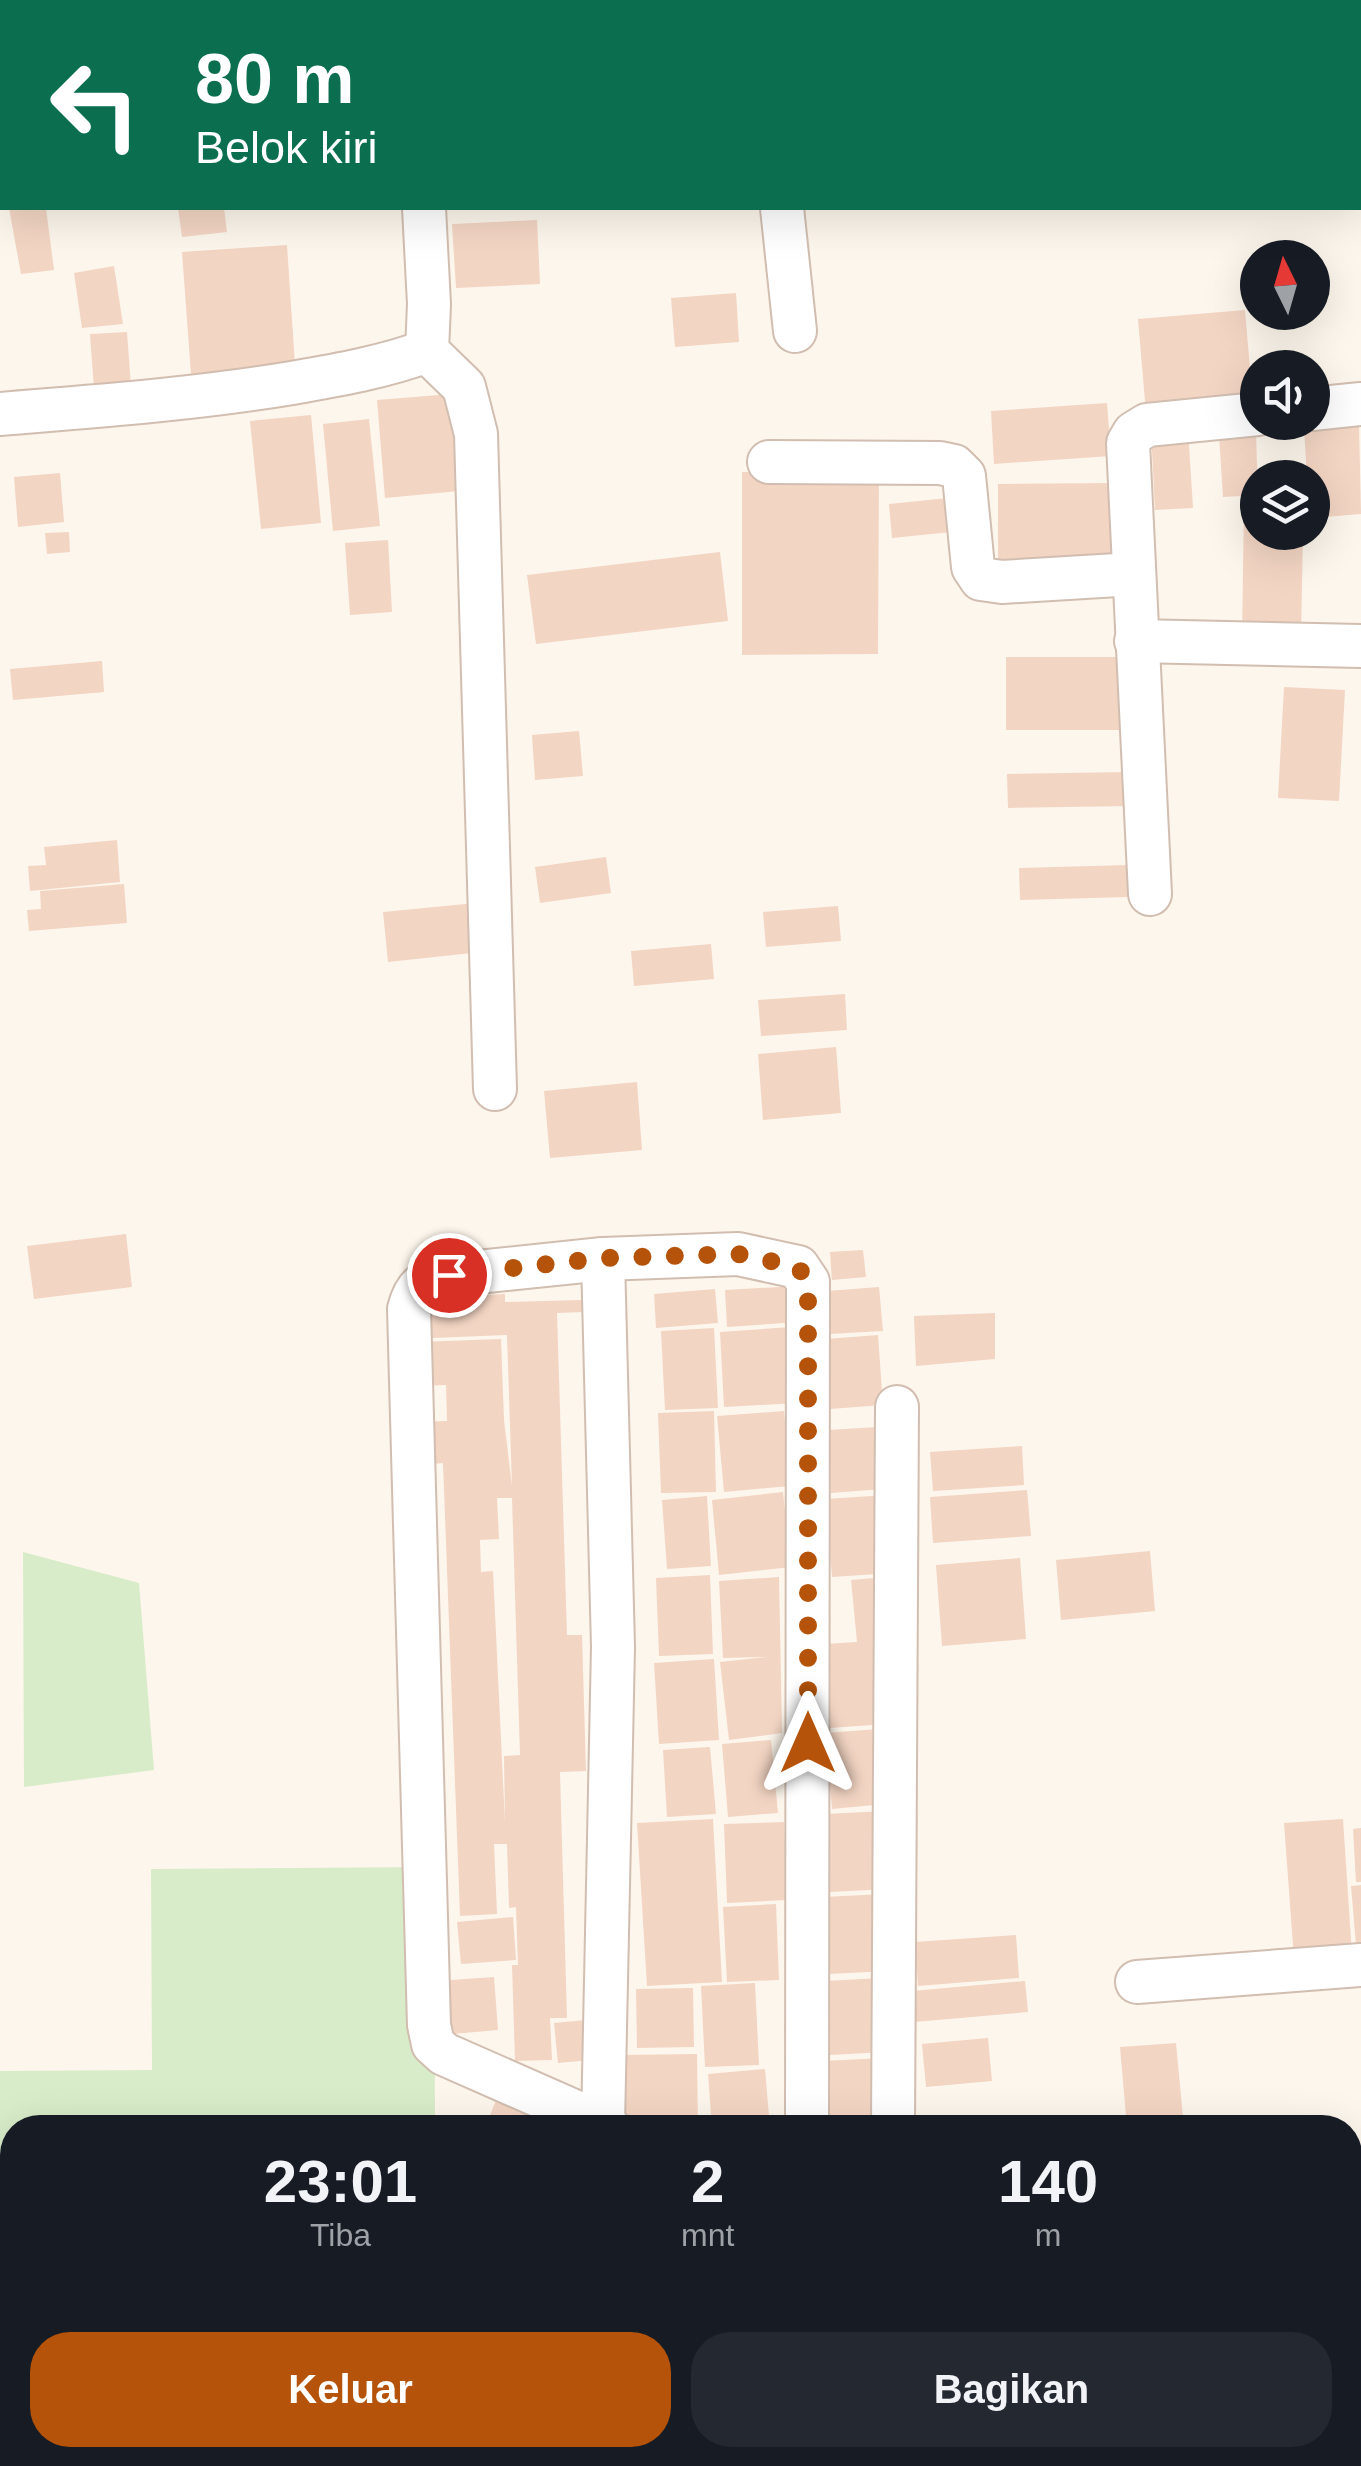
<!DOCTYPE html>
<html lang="id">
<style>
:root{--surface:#171b24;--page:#242831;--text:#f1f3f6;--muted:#9ea1a6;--accent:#b45309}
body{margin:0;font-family:Arial,sans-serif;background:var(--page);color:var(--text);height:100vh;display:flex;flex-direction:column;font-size:38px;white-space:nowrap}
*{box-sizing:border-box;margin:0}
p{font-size:32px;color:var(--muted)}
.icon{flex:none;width:55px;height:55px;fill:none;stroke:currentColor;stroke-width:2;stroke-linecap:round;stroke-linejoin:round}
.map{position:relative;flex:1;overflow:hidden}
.sheet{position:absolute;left:0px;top:2115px;width:1362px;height:352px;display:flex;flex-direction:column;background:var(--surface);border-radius:40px 40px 0 0;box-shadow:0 10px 40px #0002}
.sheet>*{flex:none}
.top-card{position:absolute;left:0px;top:0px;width:1362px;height:210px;box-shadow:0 10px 40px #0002;background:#0b6e4f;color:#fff;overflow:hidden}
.needle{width:65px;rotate:355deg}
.controls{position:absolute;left:1240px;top:240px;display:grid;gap:20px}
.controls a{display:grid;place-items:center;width:90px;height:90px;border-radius:50%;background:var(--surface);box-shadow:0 10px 40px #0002;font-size:50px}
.pin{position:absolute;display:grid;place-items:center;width:85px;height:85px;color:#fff;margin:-42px;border:5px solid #fff;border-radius:50%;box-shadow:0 2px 10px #0007}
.me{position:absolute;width:110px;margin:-55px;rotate:0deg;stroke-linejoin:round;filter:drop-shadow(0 0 8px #0008)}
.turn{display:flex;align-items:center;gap:35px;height:210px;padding:0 30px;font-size:45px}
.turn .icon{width:130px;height:130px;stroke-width:2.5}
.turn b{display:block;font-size:70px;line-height:85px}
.eta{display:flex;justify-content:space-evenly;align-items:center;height:170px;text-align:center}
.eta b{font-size:60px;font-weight:700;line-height:70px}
.cta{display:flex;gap:20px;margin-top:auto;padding:20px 30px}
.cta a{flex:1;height:115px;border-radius:40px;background:var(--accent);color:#fff;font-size:40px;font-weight:700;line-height:115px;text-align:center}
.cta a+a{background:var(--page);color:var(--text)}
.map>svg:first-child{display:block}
</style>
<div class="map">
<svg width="1361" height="2466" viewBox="0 0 1361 2466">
<rect width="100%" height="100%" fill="#fdf6ec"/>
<g fill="#d8ecc9">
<polygon points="23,1552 139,1583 154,1770 24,1787"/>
<polygon points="434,1867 435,2127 12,2128 12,2205 0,2205 0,2071 152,2070 151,1869"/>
</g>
<g fill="#f3d5c3" fill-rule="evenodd">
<polygon points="9,208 46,208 54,270 21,274"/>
<polygon points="178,208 224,208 227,232 182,237"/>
<polygon points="537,220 540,284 456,288 452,224"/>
<polygon points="287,245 296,380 192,388 182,252"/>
<polygon points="114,266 123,324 82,328 74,273"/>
<polygon points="736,293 739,342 675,347 671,298"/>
<polygon points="1245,310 1253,404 1146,413 1138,319"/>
<polygon points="127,332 131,386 94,389 90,334"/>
<polygon points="451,394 459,491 385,498 377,400"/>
<polygon points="1107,403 1111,456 994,464 991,411"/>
<polygon points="311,415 321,523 261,529 250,421"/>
<polygon points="369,419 380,526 333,531 323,424"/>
<polygon points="1359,425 1361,514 1312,518 1312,478 1307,478 1304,429"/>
<polygon points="1188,429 1193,508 1155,510 1151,431"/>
<polygon points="1256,433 1258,495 1223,497 1219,435"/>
<polygon points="742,472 879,473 878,654 742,655"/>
<polygon points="60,473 64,522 18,527 14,477"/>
<polygon points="1115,483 1115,562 998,563 998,484"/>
<polygon points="958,497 961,531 892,538 889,504"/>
<polygon points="1244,507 1258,507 1258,532 1303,532 1301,636 1242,636"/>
<polygon points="69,532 70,552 47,554 45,533"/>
<polygon points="388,540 392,612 350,615 345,543"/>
<polygon points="720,552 728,621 536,644 527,575"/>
<rect x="1006" y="657" width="128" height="73"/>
<polygon points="102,661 104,692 13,700 10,669"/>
<polygon points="1284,687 1345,690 1339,801 1278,798"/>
<polygon points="579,731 583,776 535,780 532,735"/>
<polygon points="1131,772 1132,806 1008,808 1007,774"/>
<polygon points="117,840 120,882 30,891 28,866 46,865 44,847"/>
<polygon points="606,857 611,893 540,903 535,867"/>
<polygon points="1128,865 1129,897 1020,900 1019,868"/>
<polygon points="124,884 127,923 29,931 27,910 41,909 40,891"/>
<polygon points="476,903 481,952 388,962 383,912"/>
<polygon points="838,906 841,941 766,947 763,912"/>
<polygon points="711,944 714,979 634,986 631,951"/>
<polygon points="845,994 847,1030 761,1036 758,1000"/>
<polygon points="836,1047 841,1113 763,1120 758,1054"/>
<polygon points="637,1082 642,1150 550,1158 544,1091"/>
<polygon points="126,1234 132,1287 34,1299 27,1246"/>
<polygon points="863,1250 866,1277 832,1280 830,1252"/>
<polygon points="798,1286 799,1322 727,1327 725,1290"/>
<polygon points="879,1287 883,1331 830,1334 827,1291"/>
<polygon points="715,1289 718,1323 656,1328 654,1294"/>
<path d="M505,1294V1302L582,1300L583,1312L557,1313L567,1635H582L586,1771L560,1772L567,2018H550L552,2060L515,2061L512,1965H518L516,1907L509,1908L507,1844H494L497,1914L460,1916L443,1463L433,1464L414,1422L447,1421L446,1385L420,1386L419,1342L501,1339L504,1420L512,1486L507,1335L432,1338L430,1298ZM497,1498H512L520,1755L504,1756L505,1823L493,1571L481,1572L480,1540L499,1539Z"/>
<polygon points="995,1313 995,1359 916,1366 914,1316"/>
<polygon points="791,1327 796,1403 724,1407 720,1332"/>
<polygon points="714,1328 718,1408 665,1410 661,1331"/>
<polygon points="878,1335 883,1405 830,1409 826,1339"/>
<polygon points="714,1411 716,1492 661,1493 658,1413"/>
<polygon points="784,1411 790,1486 724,1492 717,1416"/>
<polygon points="879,1427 883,1489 831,1493 827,1430"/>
<polygon points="1022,1446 1024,1485 933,1491 930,1452"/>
<polygon points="1027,1490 1031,1536 933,1543 930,1497"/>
<polygon points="783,1492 791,1567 719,1575 712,1500"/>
<polygon points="887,1495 892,1573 832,1577 826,1499"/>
<polygon points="707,1496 711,1566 667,1569 662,1500"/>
<polygon points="1150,1551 1155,1611 1061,1620 1056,1560"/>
<polygon points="1020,1558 1026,1639 942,1646 936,1565"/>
<polygon points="710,1575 713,1654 659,1656 656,1578"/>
<polygon points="779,1577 782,1733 729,1740 720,1662 767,1657 723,1658 719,1581"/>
<polygon points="886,1577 886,1724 830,1728 824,1644 857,1642 851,1580"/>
<polygon points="714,1659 719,1740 659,1744 654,1663"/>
<polygon points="878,1729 885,1804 832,1809 826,1733"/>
<polygon points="771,1740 778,1813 728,1817 722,1744"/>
<polygon points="710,1747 716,1814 667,1817 663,1750"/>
<polygon points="887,1811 890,1889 829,1892 825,1814"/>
<polygon points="713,1819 722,1982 647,1986 637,1823"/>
<polygon points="1343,1819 1352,1955 1294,1959 1284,1823"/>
<polygon points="784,1822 787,1900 727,1903 724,1824"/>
<polygon points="1361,1828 1361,1882 1356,1882 1353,1829"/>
<polygon points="1361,1885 1361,1945 1356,1945 1351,1886"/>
<polygon points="883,1894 888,1971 828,1974 824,1897"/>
<polygon points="776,1904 779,1980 727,1982 723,1907"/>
<polygon points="513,1917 516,1960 461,1964 457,1922"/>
<polygon points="1016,1935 1019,1978 918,1986 915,1942"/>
<polygon points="494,1977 498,2030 441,2035 437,1981"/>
<polygon points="881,1978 885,2052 830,2055 826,1981"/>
<polygon points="1025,1981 1028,2012 914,2022 912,1991"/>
<polygon points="755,1983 759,2065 705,2067 701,1986"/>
<polygon points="693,1988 694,2047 637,2048 636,1989"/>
<polygon points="597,2019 601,2059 558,2063 554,2023"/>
<polygon points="988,2038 992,2081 926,2087 922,2044"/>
<polygon points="1176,2043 1184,2128 1127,2128 1120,2047"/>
<polygon points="697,2054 698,2127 619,2128 618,2055"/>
<polygon points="885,2058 890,2128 825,2128 822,2061"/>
<polygon points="765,2069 770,2128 712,2128 708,2074"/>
<polygon points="498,2095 579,2128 485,2128"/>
<rect x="331" y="2455" width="144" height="11"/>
<polygon points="915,2455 1035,2455 1035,2464 916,2466"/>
</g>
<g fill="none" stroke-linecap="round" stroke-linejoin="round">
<defs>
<g id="minor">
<polyline points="772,0 772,2"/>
<polyline points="421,2 421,0"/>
<polyline points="424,208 429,304 427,351 464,387 476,434 495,1089"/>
<polyline points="782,208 795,331"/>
<polyline points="1312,409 1361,404"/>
<path d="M0,414C98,406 195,399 292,383C338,375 384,367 427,351"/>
<polyline points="769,462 940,463 954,466 964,476 973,567 981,579 1002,582 1134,574"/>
<polyline points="1136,641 1361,646"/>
<polyline points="1150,894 1128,443 1134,433 1147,425 1258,414"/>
<polyline points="603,1259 613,1647 603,2124 609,2128"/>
<polyline points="1137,1982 1361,1965"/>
<path d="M603,2124L444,2054L433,2044L429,2025L409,1309C416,1283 425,1281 449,1275L603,1259L738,1254L798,1267L808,1282L807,2128"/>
<polyline points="893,2128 897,1407"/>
<polyline points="1350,2303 1361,2302"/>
<polyline points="295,2455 296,2466"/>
<polyline points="883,2455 883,2466"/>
<polyline points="1196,2455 1197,2466"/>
</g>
</defs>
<use href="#minor" stroke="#d1beb0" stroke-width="46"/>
<use href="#minor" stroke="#fff" stroke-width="42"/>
</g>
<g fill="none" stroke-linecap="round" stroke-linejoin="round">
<polyline stroke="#b45309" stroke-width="18" stroke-dasharray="0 32.4" points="449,1275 603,1258 738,1254 798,1267 808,1282 808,1743"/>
</g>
</svg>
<div class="controls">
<a><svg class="needle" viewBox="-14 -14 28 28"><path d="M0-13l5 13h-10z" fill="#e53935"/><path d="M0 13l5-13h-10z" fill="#9ea1a6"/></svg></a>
<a><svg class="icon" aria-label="sound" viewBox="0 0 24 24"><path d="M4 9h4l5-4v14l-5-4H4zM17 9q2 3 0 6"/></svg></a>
<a><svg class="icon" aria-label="layers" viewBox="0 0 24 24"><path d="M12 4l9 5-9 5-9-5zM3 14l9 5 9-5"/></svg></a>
</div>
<div class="pin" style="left:449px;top:1275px;background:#d93025"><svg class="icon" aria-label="arrive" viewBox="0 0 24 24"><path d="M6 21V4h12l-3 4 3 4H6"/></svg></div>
<svg class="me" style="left:808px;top:1743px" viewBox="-20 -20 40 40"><path d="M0-17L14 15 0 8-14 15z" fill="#b45309" stroke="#fff" stroke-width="4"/></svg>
<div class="top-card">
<div class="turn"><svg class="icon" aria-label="left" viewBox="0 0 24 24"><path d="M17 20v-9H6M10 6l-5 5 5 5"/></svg><div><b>80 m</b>Belok kiri</div></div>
</div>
<section class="sheet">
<div class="eta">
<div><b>23:01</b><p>Tiba</p></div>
<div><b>2</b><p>mnt</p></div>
<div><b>140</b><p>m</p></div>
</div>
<div class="cta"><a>Keluar</a><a>Bagikan</a></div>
</section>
</div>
